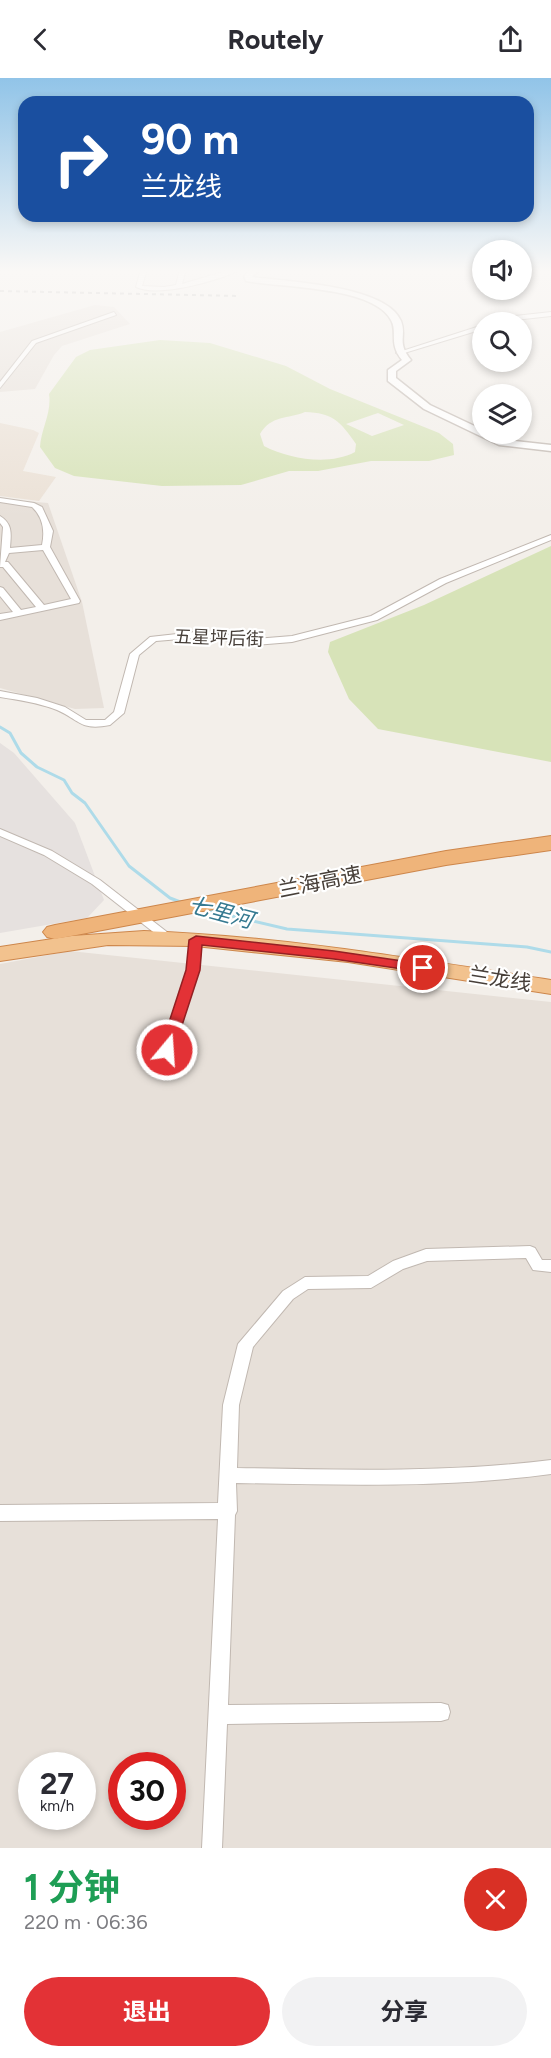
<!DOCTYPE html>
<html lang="zh">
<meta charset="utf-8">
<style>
:root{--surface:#fff;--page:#f2f2f3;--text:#2b2b33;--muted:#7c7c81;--accent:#e33236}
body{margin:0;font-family:Figtree,"Noto Sans SC",sans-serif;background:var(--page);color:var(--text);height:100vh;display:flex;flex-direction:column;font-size:22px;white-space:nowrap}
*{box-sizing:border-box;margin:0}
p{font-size:20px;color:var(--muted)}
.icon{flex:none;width:33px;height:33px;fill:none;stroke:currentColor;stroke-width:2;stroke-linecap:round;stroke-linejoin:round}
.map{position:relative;height:1770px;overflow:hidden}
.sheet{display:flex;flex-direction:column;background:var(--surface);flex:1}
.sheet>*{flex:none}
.top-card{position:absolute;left:18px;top:18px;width:516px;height:126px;border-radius:18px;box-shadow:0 3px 9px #0003;background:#1a4fa0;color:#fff;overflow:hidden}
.fabs{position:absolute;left:472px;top:162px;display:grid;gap:12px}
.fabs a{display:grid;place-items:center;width:60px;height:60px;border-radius:50%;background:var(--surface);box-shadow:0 3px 9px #0003;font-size:30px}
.speed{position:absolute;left:18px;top:1674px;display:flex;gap:12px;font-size:30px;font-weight:700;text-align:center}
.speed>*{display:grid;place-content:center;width:78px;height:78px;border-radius:50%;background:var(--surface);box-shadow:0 3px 9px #0003;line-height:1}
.speed small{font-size:15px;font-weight:400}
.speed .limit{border:9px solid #d22;background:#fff;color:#111}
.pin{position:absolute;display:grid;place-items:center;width:51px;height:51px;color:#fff;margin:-26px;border:3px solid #fff;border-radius:50%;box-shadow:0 2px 6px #0007}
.me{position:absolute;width:66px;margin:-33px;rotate:18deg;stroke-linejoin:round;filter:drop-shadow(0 0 4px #0008)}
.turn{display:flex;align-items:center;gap:21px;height:126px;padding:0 24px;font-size:27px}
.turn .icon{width:78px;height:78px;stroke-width:2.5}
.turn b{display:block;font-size:42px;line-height:51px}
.round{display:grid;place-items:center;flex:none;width:63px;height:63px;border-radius:32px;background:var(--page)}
.summary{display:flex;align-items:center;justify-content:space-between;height:102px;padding:0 24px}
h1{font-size:36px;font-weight:700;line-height:45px;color:#1e9e55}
.primary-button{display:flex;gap:12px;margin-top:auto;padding:12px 24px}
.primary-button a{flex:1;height:69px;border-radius:36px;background:var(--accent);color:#fff;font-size:24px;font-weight:700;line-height:69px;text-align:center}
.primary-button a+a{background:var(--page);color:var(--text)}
header{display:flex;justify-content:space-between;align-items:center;height:78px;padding:0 24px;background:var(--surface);font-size:27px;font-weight:700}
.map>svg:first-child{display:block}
</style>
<header><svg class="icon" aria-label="back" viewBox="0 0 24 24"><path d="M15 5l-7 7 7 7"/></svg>Routely<svg class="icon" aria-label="share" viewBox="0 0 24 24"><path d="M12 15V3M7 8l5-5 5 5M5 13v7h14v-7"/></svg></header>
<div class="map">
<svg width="551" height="1770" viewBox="0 0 551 1770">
<rect width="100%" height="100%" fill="#f3efea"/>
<g fill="#e7e0d9" fill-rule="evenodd">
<polygon points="95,227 114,229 130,246 62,268 54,277 35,311 0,314 0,254"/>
<polygon points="0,421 48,425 82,524 104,630 75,631 0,610"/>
<path d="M70,873L551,924V1770H0V886ZM32,1688H82V1738H32ZM122,1688H172V1738H122Z"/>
</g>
<polygon fill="#e6e1df" points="0,665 14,675 75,745 104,822 87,840 0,855"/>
<polygon fill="#ebe1d6" points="0,345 33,352 39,355 23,393 56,399 39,423 0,418"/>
<g fill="#d7e3b8" fill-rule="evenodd">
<path d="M160,262L210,265L286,288L330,311L439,355L453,366L454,377L429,383H371L318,393H289L241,407L162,408L74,398L55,390L40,369C41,351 52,334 49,316L76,279L90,272ZM305,334C333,335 340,343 356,366L355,374C329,388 289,381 264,368L260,356C271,337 288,341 305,334ZM378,335L404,347L372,358L346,346Z"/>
<polygon points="551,468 551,684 378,651 349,621 328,574 330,564 424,527"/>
</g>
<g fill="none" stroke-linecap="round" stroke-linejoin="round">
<g stroke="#aedbe9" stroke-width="3">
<polyline points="0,649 10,655 21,675 37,689 64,702 72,715 85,725 129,788 170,820 183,825"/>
<polyline points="202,831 287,851 527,869 551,874"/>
</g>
<defs>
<g id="minor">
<path d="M141,191H147L142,208L164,209L176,207L180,191H186L182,206L233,191H242C220,202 159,220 136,209Z"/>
<polygon points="114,234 116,237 36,265 0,310 0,304 32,263"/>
<polygon points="551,234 551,238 496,244 515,238"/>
<polygon points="483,247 483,251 401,276 396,275"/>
<path d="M0,420L34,425L42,429L53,453L50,469L80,523L79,525L0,542V536L13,534L0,518V509L3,510L21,532L36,529L3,489H0L3,449L0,445V438C13,446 11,456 10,470L42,467C45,453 43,439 32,429L0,424ZM43,472L71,521L44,527L8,484H5L9,475Z"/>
<path d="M551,457V462L446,505L377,542L292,564L255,567L204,559L156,563L139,577L124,635L110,647C80,653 80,642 57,632C39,625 19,622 0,619V613L37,620L65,629L86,642H105L114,634L130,576L150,559L204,553L255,561L292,558L371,538L440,501Z"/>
<polygon points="0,751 52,773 100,802 176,861 174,864 166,864 92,806 44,777 0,758"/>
<polygon points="196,858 202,862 199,892 173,972 167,976 161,972 187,892 190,862"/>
<path d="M530,1168L535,1170L542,1182H551V1194L533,1192L526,1180L427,1183L403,1191L371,1210L308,1211L293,1221L253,1269L239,1327L237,1390C342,1392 446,1395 551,1382V1396C446,1410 342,1407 236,1405L237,1433L235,1437L228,1627L441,1625L448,1627L450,1634L448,1641L441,1643L227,1646L222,1770H202L218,1441L0,1443V1427L218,1425L223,1327L238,1266L283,1213L305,1199L368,1198L393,1183L426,1171Z"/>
</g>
<path id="tertiary" d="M251,191H260L252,199C287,204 386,207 401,243C407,258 396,264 411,282L396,293V300L430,327L483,352V356H491L505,362L551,367V373L499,367L424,331L388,303V292L402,282C388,265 398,254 391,242C373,208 282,210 246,203L244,198Z"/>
<path id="trunk" d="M144,853C281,858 416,881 551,902V916L348,884L195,868L108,867L0,883V869L72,858Z"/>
<polygon id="motorway" points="551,758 551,772 446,787 55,861 47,859 43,854 47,849 55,847 446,773"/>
</defs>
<use href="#minor" stroke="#c1b8b1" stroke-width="2"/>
<use href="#tertiary" stroke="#c1b8b1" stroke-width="3"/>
<use href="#trunk" stroke="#cd864b" stroke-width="2"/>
<use href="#motorway" stroke="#cd864b" stroke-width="2"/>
<use href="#minor" fill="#fff" fill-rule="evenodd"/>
<use href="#tertiary" fill="#fff" fill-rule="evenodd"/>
<use href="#trunk" fill="#f2c28e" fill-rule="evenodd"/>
<use href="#motorway" fill="#efb47a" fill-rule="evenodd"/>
<polyline stroke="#989898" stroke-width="2" stroke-dasharray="4 4" stroke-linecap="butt" points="0,213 240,218"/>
</g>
<linearGradient id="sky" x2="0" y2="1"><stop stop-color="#91c4e8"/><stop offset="0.44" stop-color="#faf8f6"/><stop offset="1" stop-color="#faf8f6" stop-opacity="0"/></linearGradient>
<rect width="551" height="439" fill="url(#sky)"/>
<polygon fill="#e33236" stroke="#942023" stroke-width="1.5" points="196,858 334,873 423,886 430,890 423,894 334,881 202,867 200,892 174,972 167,977 160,972 186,892 189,862"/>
<g text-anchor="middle" stroke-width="4.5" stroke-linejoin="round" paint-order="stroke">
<g font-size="18" fill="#473f39" stroke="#fff">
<text transform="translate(219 560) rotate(2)" y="6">五星坪后街</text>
</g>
<g font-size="21" fill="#473f39" stroke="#fff">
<text transform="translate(320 804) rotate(-11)" y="7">兰海高速</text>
<text transform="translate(500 901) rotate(9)" y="7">兰龙线</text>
</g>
<g font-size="22" font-style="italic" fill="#367a91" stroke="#fff">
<text transform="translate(221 834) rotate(15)" y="8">七里河</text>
</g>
</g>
</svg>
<div class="fabs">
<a><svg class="icon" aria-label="sound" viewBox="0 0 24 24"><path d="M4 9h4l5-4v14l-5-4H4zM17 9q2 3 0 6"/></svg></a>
<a><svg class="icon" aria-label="search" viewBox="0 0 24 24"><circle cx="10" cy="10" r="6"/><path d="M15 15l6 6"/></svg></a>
<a><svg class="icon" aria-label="layers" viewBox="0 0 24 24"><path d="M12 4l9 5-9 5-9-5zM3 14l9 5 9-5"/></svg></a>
</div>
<div class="speed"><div>27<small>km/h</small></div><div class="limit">30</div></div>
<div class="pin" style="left:423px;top:890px;background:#d93025"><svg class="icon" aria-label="arrive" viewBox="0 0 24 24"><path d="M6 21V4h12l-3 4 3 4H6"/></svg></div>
<svg class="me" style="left:167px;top:972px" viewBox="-20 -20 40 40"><circle r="17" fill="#e33236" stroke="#fff" stroke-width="3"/><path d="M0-11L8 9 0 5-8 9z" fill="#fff"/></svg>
<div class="top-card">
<div class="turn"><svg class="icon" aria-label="right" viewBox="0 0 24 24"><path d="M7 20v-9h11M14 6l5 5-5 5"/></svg><div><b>90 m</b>兰龙线</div></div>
</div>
</div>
<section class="sheet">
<div class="summary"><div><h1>1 分钟</h1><p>220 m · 06:36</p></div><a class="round" style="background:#d93025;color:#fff"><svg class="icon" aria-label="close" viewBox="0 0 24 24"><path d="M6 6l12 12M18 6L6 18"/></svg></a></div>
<div class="primary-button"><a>退出</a><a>分享</a></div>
</section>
